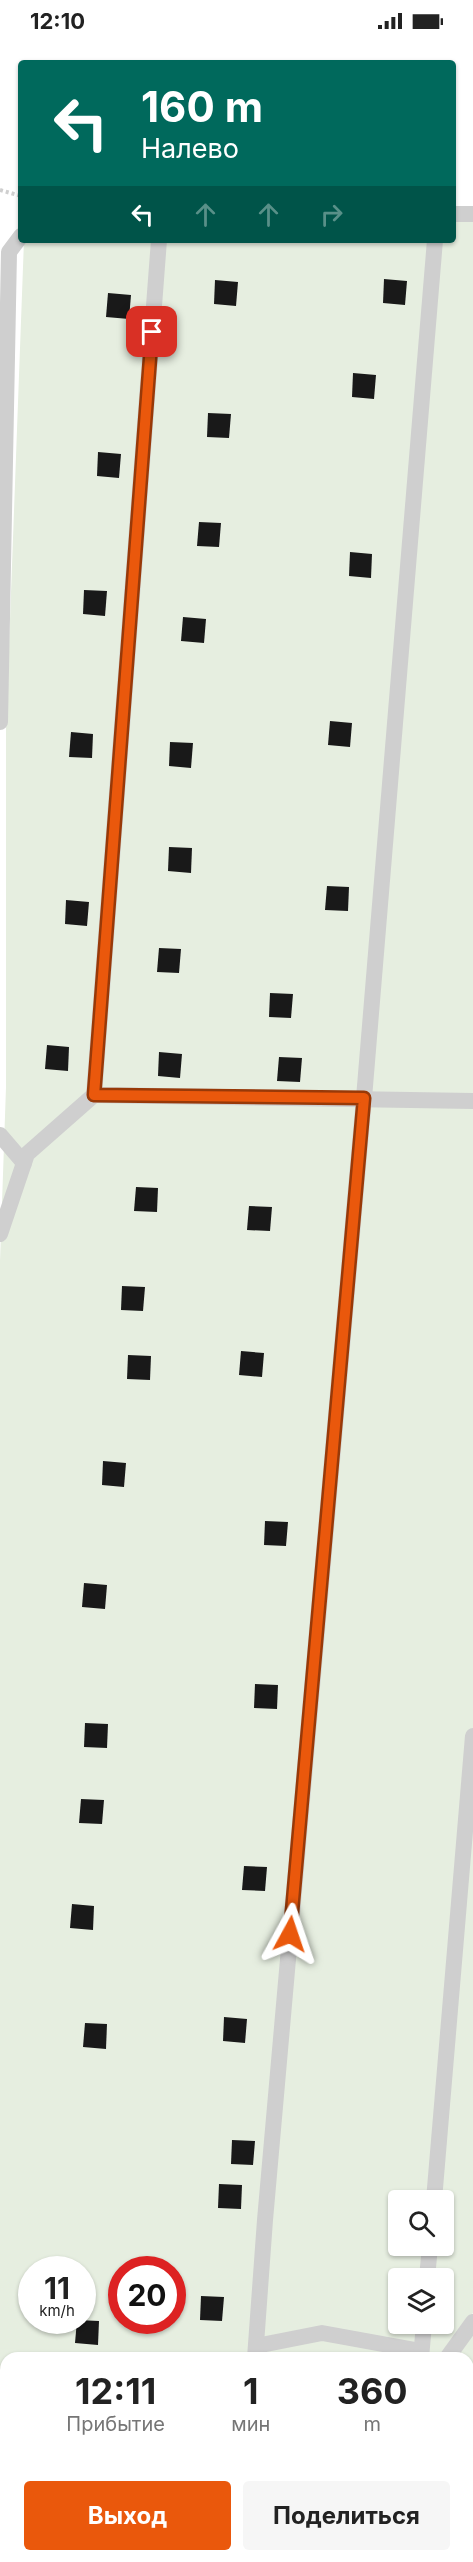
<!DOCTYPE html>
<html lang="ru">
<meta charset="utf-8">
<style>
:root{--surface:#fff;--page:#f6f6f6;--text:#222;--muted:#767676;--accent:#ea580c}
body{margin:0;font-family:Inter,sans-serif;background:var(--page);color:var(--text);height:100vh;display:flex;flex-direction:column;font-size:22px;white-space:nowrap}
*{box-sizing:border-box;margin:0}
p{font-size:20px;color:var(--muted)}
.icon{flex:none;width:33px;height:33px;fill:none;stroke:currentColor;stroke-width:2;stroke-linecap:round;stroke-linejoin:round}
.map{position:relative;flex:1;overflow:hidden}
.sheet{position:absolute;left:0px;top:2310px;width:474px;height:210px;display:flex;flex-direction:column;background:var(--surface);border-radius:18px 18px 0 0;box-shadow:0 2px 4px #0004}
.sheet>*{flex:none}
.banner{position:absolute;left:18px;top:18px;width:438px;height:183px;border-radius:6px;box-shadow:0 2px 4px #0004;background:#00695c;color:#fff;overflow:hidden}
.tools{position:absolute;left:388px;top:2148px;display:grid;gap:12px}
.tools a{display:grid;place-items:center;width:66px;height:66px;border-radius:6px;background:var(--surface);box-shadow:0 2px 4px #0004;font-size:30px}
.speed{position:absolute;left:18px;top:2214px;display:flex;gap:12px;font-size:30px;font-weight:700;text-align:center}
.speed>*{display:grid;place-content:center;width:78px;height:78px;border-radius:50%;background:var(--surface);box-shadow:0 2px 4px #0004;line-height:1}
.speed small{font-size:15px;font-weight:400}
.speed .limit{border:9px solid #d22;background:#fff;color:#111}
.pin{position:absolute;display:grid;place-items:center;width:51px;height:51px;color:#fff;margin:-26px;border-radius:12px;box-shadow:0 3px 9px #0006}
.me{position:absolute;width:66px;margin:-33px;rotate:5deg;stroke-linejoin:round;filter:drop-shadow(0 0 4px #0008)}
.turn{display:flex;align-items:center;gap:21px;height:126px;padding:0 24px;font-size:27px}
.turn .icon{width:78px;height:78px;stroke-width:2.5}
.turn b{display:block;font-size:42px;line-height:51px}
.lanes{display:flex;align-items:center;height:57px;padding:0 24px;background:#0003;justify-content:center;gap:30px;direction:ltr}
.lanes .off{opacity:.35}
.eta{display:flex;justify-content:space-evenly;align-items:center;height:102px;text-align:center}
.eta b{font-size:36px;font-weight:700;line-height:42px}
.primary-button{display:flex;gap:12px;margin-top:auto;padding:12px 24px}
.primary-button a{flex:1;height:69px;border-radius:6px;background:var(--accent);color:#fff;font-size:24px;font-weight:700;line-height:69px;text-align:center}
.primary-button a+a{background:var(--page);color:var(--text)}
.status{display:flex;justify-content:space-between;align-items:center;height:42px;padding:0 30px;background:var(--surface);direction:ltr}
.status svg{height:16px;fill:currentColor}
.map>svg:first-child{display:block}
</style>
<div class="status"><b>12:10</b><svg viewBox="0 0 49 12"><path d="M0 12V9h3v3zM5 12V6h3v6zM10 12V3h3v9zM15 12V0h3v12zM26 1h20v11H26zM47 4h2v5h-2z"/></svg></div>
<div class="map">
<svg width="473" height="2520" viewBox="0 0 473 2520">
<rect width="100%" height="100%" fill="#fff"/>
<g fill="#e6eee0" fill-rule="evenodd">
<path d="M453,180H473V2271L439,2316H6V2514H356L354,2520H0V1219L6,1045V686L24,198H453ZM399,2158H444V2204H399ZM32,2228H82V2278H32ZM122,2228H172V2278H122ZM399,2236H444V2282H399Z"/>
<polygon points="473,2292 473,2463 468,2472 468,2316 456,2316"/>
<polygon points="381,2514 447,2514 445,2520 379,2520"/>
</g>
<g fill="#191919">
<polygon points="384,237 407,239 405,263 383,261"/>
<polygon points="215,238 238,240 236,264 214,262"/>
<polygon points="108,251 131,253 129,277 106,275"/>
<polygon points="353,331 376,333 374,357 352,355"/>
<polygon points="208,371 231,372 229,396 207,395"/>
<polygon points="98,410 121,412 119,436 97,434"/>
<polygon points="199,480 221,481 219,505 197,504"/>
<polygon points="350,510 372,512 371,536 349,534"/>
<polygon points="84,548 107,549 105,574 83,572"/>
<polygon points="183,575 206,577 204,601 181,599"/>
<polygon points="330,679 352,681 350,705 328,703"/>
<polygon points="71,690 93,692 92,716 69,715"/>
<polygon points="170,700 193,701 191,726 169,724"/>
<polygon points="169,805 192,806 191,831 168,829"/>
<polygon points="327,844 349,845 348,869 325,868"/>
<polygon points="66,858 89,860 87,884 65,882"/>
<polygon points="159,906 181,907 179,931 157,930"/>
<polygon points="270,951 293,952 291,976 269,975"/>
<polygon points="47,1003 69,1005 68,1029 45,1027"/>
<polygon points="159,1010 182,1012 180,1036 158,1034"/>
<polygon points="279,1015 302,1016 300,1040 277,1039"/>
<polygon points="136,1145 158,1146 157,1170 134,1169"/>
<polygon points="249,1164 272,1165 270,1189 247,1188"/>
<polygon points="122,1244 145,1245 143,1269 121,1268"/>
<polygon points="241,1309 264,1311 262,1335 239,1333"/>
<polygon points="128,1313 151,1314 150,1338 127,1337"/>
<polygon points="103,1419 126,1421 124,1445 102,1443"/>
<polygon points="265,1479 288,1480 286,1504 264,1503"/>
<polygon points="84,1541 107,1543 105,1567 82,1565"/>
<polygon points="255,1642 278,1643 277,1667 254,1666"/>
<polygon points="85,1681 108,1682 107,1706 84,1705"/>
<polygon points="81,1757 104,1758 102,1782 79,1781"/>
<polygon points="244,1824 267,1825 265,1849 242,1848"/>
<polygon points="72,1862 94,1864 93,1888 70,1886"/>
<polygon points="224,1975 247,1977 245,2001 223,1999"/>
<polygon points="85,1981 107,1982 106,2007 83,2005"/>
<polygon points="232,2098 255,2099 253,2123 231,2122"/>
<polygon points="219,2142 242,2143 241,2167 218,2166"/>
<polygon points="201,2254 224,2255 222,2279 200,2278"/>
<polygon points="77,2278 99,2279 98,2303 75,2301"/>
<rect x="194" y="2514" width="22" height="6"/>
</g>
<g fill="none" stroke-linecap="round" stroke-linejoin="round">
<polyline stroke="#cfcfcf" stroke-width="4" stroke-dasharray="3 3" stroke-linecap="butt" points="0,148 21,154"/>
<g stroke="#cfcfcf" stroke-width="16">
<polyline points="453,172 473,172"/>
<polyline points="0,680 9,210 21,194"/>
<polyline points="94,1053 473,1059"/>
<polyline points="0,1093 24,1121"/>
<polyline points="0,1192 27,1112 94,1053 159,198"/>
<polyline points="434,2158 473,1694"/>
<polyline points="427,2236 430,2204"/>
<polyline points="256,2304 322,2291 421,2309"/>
<polyline points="255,2316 265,2178 364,1056 435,198"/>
<polyline points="421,2316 424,2282"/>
<polyline points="447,2316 473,2280"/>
<polyline points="268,2514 269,2520"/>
<polyline points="367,2520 369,2514"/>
</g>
<polyline stroke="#cfcfcf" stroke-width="33" points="466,2520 473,2499"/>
</g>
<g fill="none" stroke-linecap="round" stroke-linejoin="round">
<defs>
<polyline id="route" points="152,290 94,1053 364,1056 290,1892"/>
</defs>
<use href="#route" stroke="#983908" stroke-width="15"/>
<use href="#route" stroke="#ea580c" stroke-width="10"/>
</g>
</svg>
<div class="tools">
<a><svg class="icon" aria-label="search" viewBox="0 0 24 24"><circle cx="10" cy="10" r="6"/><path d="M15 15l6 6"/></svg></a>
<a><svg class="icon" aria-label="layers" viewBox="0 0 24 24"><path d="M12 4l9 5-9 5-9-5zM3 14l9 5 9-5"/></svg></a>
</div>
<div class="speed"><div>11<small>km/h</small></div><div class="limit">20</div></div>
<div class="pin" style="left:152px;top:290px;background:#d93025"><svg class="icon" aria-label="arrive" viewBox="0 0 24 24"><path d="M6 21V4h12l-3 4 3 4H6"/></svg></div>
<svg class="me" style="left:290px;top:1892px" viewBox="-20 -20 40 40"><path d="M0-17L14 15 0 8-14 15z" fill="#ea580c" stroke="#fff" stroke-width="4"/></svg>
<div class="banner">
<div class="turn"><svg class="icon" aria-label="left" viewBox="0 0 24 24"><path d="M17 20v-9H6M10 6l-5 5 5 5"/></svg><div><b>160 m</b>Налево</div></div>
<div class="lanes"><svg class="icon" aria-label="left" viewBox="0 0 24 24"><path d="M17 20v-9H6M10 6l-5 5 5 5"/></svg><svg class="icon off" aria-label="ahead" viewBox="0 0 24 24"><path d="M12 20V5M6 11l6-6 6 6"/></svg><svg class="icon off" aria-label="ahead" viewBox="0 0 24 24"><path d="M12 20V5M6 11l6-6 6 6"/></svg><svg class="icon off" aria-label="right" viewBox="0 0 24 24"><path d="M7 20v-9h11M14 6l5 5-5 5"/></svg></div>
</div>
<section class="sheet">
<div class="eta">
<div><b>12:11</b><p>Прибытие</p></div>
<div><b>1</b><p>мин</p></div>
<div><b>360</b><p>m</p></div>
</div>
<div class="primary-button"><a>Выход</a><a>Поделиться</a></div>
</section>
</div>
